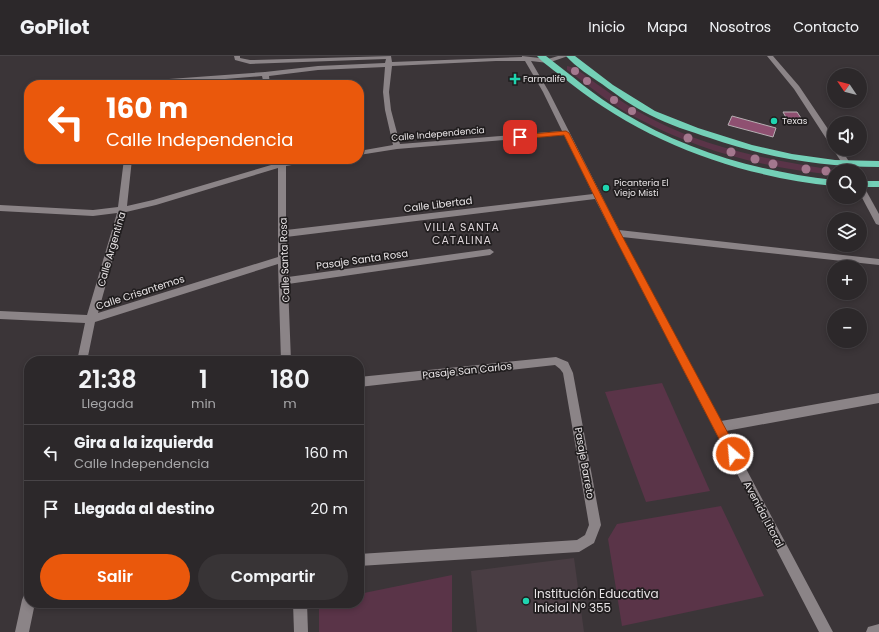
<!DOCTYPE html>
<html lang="es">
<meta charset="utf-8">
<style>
:root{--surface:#2c282a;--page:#383436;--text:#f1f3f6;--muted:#a6a6a8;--line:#484447;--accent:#ea580c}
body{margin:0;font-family:Poppins,sans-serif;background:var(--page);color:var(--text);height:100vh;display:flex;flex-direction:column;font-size:15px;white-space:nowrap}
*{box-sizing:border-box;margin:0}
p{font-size:13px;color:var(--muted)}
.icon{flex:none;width:22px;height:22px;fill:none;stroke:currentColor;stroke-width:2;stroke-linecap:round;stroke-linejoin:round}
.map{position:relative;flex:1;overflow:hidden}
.details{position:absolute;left:24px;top:300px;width:340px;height:252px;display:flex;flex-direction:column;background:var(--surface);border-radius:16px;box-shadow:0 2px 6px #0003,0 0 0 1px var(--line)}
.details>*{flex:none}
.hud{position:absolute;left:24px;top:24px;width:340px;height:84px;border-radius:16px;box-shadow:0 2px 6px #0003,0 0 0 1px var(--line);background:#ea580c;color:#fff;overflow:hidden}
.needle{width:26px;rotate:305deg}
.buttons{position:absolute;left:827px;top:12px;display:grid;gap:8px}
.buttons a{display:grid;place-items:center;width:40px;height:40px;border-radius:50%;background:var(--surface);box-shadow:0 2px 6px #0003,0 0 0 1px var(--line);font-size:20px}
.pin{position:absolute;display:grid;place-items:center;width:34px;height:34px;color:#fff;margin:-17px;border-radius:8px;box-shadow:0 2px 6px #0006}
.me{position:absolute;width:44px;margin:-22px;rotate:333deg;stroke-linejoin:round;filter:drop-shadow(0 0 3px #0008)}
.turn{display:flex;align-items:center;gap:14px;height:84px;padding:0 16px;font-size:18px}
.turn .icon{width:52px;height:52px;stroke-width:2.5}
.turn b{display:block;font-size:28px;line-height:34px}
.eta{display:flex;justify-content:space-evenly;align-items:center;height:68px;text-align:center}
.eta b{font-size:24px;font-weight:600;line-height:28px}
.primary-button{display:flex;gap:8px;margin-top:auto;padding:8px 16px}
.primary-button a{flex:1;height:46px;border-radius:24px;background:var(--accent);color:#fff;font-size:16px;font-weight:600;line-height:46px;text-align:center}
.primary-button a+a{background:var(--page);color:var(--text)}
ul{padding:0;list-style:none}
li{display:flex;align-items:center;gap:12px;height:56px;padding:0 16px;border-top:1px solid var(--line)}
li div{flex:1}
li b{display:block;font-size:15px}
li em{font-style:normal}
header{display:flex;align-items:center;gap:24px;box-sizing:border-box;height:56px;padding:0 20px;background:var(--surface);border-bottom:1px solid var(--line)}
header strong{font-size:19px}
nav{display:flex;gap:22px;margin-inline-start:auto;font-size:14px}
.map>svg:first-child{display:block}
</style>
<header>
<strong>GoPilot</strong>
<nav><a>Inicio</a><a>Mapa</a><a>Nosotros</a><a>Contacto</a></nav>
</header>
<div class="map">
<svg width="879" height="576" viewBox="0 0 879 576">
<rect width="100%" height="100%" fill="#3b3538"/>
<polygon fill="#493d43" points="574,502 584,576 477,576 471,515"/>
<g fill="#5a3448">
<path d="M567,10L575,12C601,31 626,50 654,64C712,94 776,105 839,115H834V119C765,112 699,95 637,62C612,50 590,30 567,14Z"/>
<polygon points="662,327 710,435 646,446 605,336"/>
<polygon points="721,450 764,540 622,570 608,483 617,468"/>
<polygon points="452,519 452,576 319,576 319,547 359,547 359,538"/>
</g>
<g fill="#8f5071" stroke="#b7afb3">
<polygon points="783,56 797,56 803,65 788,65"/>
<polygon points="732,60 776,72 773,81 728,69"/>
</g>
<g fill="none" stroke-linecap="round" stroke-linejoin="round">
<g fill="#8b8487" fill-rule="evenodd">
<path d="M234,0H240V2L250,4L391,0L392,6L522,1V0L548,3L558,0H568L548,7L531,5L549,36L619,174L879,203V209L622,181L721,365L879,337V347L726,375L833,576H819L595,143L286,181L288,221L490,193L494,196L490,199L288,228L291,305H281L278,208L95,266L87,305H77L85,267L0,263V255L87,259L117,157L93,160L0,155V149L93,154L118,151L124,103H132L127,150L153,144L278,107V103H286V105L299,103H319L315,105L286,110V174L593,138L564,79L397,93L359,99V95L393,89L385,54L383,36L385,11L318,14L269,20L270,29H264L262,20L151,29L169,23L265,16L318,10L385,7L386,3L250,8L235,4ZM496,5H525L543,36L562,75L400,88L391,54L389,36L392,10ZM278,112V201L98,257L126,156L156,149Z"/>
<polygon points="767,0 773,0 799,30 834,82 834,90 831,90 794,33"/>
<polygon points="834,92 841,93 855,115 847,115 833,93"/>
<polygon points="860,128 863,129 879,158 879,169 876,168 860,138"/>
<polygon points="556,301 568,306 573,317 601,469 594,487 579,496 359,510 359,498 577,484 585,479 589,469 563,317 560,313 555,309 359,331 359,321"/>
<polygon points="29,537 29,547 35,547 29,576 15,576 22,544 24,539"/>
<polygon points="293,547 307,547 308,576 294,576"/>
<polygon points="879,568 879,576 866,576 868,571"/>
</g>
<g fill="#74d0b7" fill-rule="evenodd">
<path d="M537,0H546C571,19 595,40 622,56C686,95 760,116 834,124V130C738,120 646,87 570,27C560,18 546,10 537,0Z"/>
<path d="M566,0H575L613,29L655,55L698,72L752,89L792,98L835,104L879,105V111C820,111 765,101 710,82C689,75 669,69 650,59C633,51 617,39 602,28C590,20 576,11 566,0Z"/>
<rect x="860" y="125" width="19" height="6"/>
</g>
</g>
<g fill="#a4788e">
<circle cx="575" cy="15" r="4"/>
<circle cx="587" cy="25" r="4"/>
<circle cx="614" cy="44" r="4"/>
<circle cx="632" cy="55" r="4"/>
<circle cx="688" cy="82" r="4.5"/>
<circle cx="731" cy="96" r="4.5"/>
<circle cx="755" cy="103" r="4.5"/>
<circle cx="773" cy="108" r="4.5"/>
<circle cx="806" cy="113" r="4.5"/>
<circle cx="826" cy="115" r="4.5"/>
</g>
<polygon fill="#ea580c" stroke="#983908" points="566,75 569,77 620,176 737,394 738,398 737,402 733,403 729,402 612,176 564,79 520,83 516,81 520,79"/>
<g fill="#1fd5b0" stroke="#201d1e" stroke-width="1.5">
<path d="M513 17h4v4h4v4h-4v4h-4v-4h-4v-4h4z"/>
<circle cx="774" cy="65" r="4"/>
<circle cx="606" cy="132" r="4"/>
<circle cx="526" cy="545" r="4"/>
</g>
<g text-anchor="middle" stroke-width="3.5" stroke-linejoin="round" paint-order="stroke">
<g font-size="9" fill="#e8e4e6" stroke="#201d1e" text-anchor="start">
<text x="523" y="26">Farmalife</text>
<text x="782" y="68">Texas</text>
<text x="614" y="130">Picanteria El<tspan x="614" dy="10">Viejo Misti</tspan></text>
</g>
<g font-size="9" fill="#e8e4e6" stroke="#201d1e">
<text transform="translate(438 78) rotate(-5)" y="3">Calle Independencia</text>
</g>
<g font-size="10" fill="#e8e4e6" stroke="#201d1e">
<text transform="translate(438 148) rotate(-7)" y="4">Calle Libertad</text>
<text transform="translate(111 193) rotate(-74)" y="4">Calle Argentina</text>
<text transform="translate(362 203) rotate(-8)" y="4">Pasaje Santa Rosa</text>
<text transform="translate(284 204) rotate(-92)" y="4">Calle Santa Rosa</text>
<text transform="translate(140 236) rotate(-18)" y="4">Calle Crisantemos</text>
<text transform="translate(467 314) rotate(-6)" y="4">Pasaje San Carlos</text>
<text transform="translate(585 407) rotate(80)" y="4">Pasaje Barreto</text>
<text transform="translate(764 458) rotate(62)" y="4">Avenida Litoral</text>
</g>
<g font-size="11" letter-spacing="1" fill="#ddd5d9" stroke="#201d1e">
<text x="462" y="175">VILLA SANTA<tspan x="462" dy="13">CATALINA</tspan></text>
</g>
<g font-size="12" fill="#e8e4e6" stroke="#201d1e" text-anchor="start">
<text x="534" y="542">Institución Educativa<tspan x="534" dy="14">Inicial Nº 355</tspan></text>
</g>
</g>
</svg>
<div class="buttons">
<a><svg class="needle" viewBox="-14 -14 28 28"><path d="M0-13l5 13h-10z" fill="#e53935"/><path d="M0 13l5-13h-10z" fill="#a6a6a8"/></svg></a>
<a><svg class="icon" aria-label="sound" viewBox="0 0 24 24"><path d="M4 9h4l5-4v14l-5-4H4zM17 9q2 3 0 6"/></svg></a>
<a><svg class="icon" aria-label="search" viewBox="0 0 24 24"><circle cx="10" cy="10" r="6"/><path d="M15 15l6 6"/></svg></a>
<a><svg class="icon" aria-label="layers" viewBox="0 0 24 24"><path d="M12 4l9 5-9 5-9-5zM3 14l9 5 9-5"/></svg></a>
<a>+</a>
<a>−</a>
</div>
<div class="pin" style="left:520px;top:81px;background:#d93025"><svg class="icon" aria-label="arrive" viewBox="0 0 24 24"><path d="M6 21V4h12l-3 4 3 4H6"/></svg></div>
<svg class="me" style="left:733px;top:398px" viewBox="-20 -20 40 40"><circle r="17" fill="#ea580c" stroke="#fff" stroke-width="3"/><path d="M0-11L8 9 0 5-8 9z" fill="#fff"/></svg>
<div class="hud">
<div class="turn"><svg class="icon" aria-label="left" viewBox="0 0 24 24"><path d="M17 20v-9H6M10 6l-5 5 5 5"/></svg><div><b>160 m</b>Calle Independencia</div></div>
</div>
<section class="details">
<div class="eta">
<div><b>21:38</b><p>Llegada</p></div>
<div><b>1</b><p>min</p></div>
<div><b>180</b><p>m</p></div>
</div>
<ul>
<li><svg class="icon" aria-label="left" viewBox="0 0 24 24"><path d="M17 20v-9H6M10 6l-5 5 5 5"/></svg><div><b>Gira a la izquierda</b><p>Calle Independencia</p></div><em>160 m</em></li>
<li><svg class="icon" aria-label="arrive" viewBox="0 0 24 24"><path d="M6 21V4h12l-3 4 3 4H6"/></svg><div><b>Llegada al destino</b></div><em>20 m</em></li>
</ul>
<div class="primary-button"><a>Salir</a><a>Compartir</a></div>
</section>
</div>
